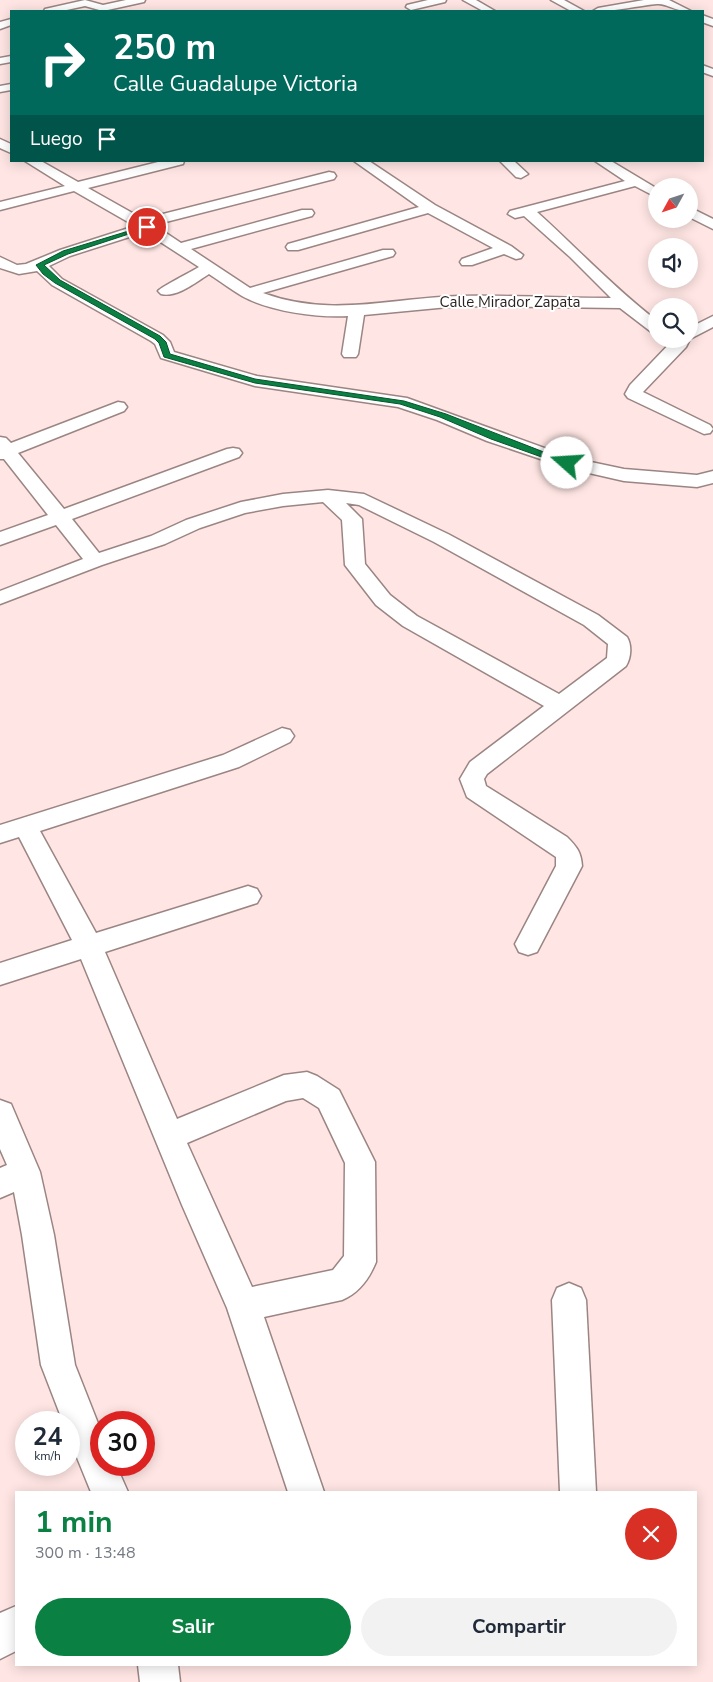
<!DOCTYPE html>
<html lang="es">
<meta charset="utf-8">
<style>
:root{--surface:#fff;--page:#f2f2f3;--text:#1f2937;--muted:#747a83;--accent:#0b8043}
body{margin:0;font-family:"Nunito Sans",sans-serif;background:var(--page);color:var(--text);height:100vh;display:flex;flex-direction:column;font-size:19px;white-space:nowrap}
*{box-sizing:border-box;margin:0}
p{font-size:16px;color:var(--muted)}
.icon{flex:none;width:28px;height:28px;fill:none;stroke:currentColor;stroke-width:2;stroke-linecap:round;stroke-linejoin:round}
.map{position:relative;flex:1;overflow:hidden}
.sheet{position:absolute;left:15px;top:1491px;width:682px;height:175px;display:flex;flex-direction:column;background:var(--surface);border-radius:0px;box-shadow:0 2px 12px #0003}
.sheet>*{flex:none}
.guide{position:absolute;left:10px;top:10px;width:694px;height:152px;border-radius:0px;box-shadow:0 2px 12px #0003;background:#00695c;color:#fff;overflow:hidden}
.needle{width:32px;rotate:230deg}
.fabs{position:absolute;left:648px;top:178px;display:grid;gap:10px}
.fabs a{display:grid;place-items:center;width:50px;height:50px;border-radius:50%;background:var(--surface);box-shadow:0 2px 12px #0003;font-size:25px}
.speed{position:absolute;left:15px;top:1411px;display:flex;gap:10px;font-size:25px;font-weight:700;text-align:center}
.speed>*{display:grid;place-content:center;width:65px;height:65px;border-radius:50%;background:var(--surface);box-shadow:0 2px 12px #0003;line-height:1}
.speed small{font-size:12px;font-weight:400}
.speed .limit{border:8px solid #d22;background:#fff;color:#111}
.pin{position:absolute;display:grid;place-items:center;width:42px;height:42px;color:#fff;margin:-21px;border:2px solid #fff;border-radius:50%;box-shadow:0 1px 5px #0007}
.me{position:absolute;width:55px;margin:-28px;rotate:289deg;stroke-linejoin:round;filter:drop-shadow(0 0 4px #0008)}
.turn{display:flex;align-items:center;gap:18px;height:105px;padding:0 20px;font-size:22px}
.turn .icon{width:65px;height:65px;stroke-width:2.5}
.turn b{display:block;font-size:35px;line-height:42px}
.then{display:flex;align-items:center;height:48px;padding:0 20px;background:#0003;gap:10px;font-size:19px}
.round{display:grid;place-items:center;flex:none;width:52px;height:52px;border-radius:26px;background:var(--page)}
.summary{display:flex;align-items:center;justify-content:space-between;height:85px;padding:0 20px}
h1{font-size:30px;font-weight:700;line-height:38px;color:var(--accent)}
.primary-button{display:flex;gap:10px;margin-top:auto;padding:10px 20px}
.primary-button a{flex:1;height:58px;border-radius:30px;background:var(--accent);color:#fff;font-size:20px;font-weight:700;line-height:58px;text-align:center}
.primary-button a+a{background:var(--page);color:var(--text)}
.map>svg:first-child{display:block}
</style>
<div class="map">
<svg width="713" height="1682" viewBox="0 0 713 1682">
<rect width="100%" height="100%" fill="#ffe6e4"/>
<g fill="none" stroke-linecap="round" stroke-linejoin="round">
<defs>
<g id="street">
<polygon points="85,0 103,5 126,0 145,0 144,2 103,11 85,6 62,11 44,11 45,9"/>
<polygon points="428,0 446,0 445,2 411,10 406,7 407,5"/>
<polygon points="463,0 476,0 495,11 483,11"/>
<polygon points="551,0 564,0 584,11 571,11"/>
<path d="M644,0H669L691,11C676,12 666,3 657,4C635,6 615,12 593,11L598,8Z"/>
<polygon points="702,15 713,19 713,26 702,22"/>
<polygon points="11,19 11,25 0,29 0,22"/>
<polygon points="11,56 11,62 0,64 0,58"/>
<polygon points="702,65 713,69 713,76 702,72"/>
<polygon points="11,84 11,90 0,92 0,86"/>
<polygon points="0,139 11,144 11,153 0,148"/>
<path d="M25,161H41L78,182L162,161H184L183,164L88,188L143,219L329,172L334,173L336,176L334,179L154,225L181,243L302,210H312L314,213L312,216L191,249L250,288L383,250H393L395,253L393,256L263,293C331,318 390,298 459,296C509,295 560,298 611,298L570,257L524,216L515,218L508,214L510,211L625,181L595,161H611L656,188V197L635,186L537,212C577,248 614,288 656,320V333L650,331L620,308L459,306L364,315L358,354L356,357H344L342,354L348,316C317,318 269,311 242,296C230,289 220,281 209,274C196,282 177,298 161,294L158,291C161,287 191,272 199,267L145,232L70,256L49,266L62,279L163,335L170,342L174,352L257,376L407,398L572,458L624,469L697,475L713,471V483L697,487L624,481L567,468L487,441L437,420L398,407L255,386L161,358L155,344L151,341L52,285L37,271L19,274L0,268V257L17,265L26,264L60,250L135,226L74,191L0,210V202L65,186Z"/>
<polygon points="354,161 369,161 435,205 511,246 523,255 521,258 516,259 504,254 472,265 462,265 460,262 462,259 493,248 428,213 298,250 288,250 286,247 288,244 419,207"/>
<polygon points="500,161 514,161 528,174 521,178 516,177"/>
<polygon points="689,207 713,219 713,229 689,217"/>
<polygon points="713,316 713,327 690,339 686,347 643,392 710,425 713,429 710,433 704,434 628,398 625,394 630,385 674,339 689,339 689,328"/>
<path d="M118,402L124,403L127,407L124,411L18,453L64,509L227,449L233,448L239,449L242,453L239,457L72,519L99,553L151,536L186,520L241,502L283,494L328,490L364,494L448,534L598,615L627,637C632,645 631,658 626,666L487,774L484,779L486,786L567,837C577,847 581,852 582,866L537,952L528,955L519,952L515,944L556,866V857L467,797L460,779L470,762L544,706L403,626L376,605L345,565L342,520L323,502L283,506L245,513L200,528L165,544L102,565L0,604V591L83,559L56,525L0,545V532L48,515L4,459H0V437L6,438L11,443ZM346,503L359,505L434,542L584,625L608,644L607,658L559,694L417,616L390,595L365,564L362,519Z"/>
<path d="M282,728L290,730L294,736L290,742L239,767L40,831L96,933L248,886L257,889L261,896L257,903L105,952L177,1119L284,1075L307,1072L317,1076L339,1090L375,1162L376,1262C369,1279 359,1293 342,1300L264,1317L324,1492H288L227,1308L182,1205L81,959L0,985V963L72,940L19,837L0,843V825L223,755ZM303,1098L319,1108L345,1163L344,1256L333,1270L252,1287L187,1143L286,1101Z"/>
<polygon points="0,1100 11,1104 40,1172 54,1235 75,1365 101,1431 101,1465 116,1465 128,1492 91,1492 69,1438 69,1422 63,1422 41,1365 22,1235 14,1192 0,1198 0,1168 7,1165 0,1149"/>
<polygon points="569,1283 581,1288 586,1300 596,1492 560,1492 552,1300 557,1288"/>
<polygon points="16,1606 16,1651 0,1659 0,1613"/>
<polygon points="138,1665 178,1665 180,1682 140,1682"/>
</g>
</defs>
<use href="#street" stroke="#9b8583" stroke-width="3"/>
<use href="#street" fill="#fff" fill-rule="evenodd"/>
</g>
<polygon fill="#0b8043" stroke="#07532c" points="145,226 150,227 68,254 44,265 60,280 160,336 166,342 170,354 255,379 404,401 446,414 572,463 564,465 491,439 440,417 400,404 255,383 164,357 159,343 155,339 55,283 43,274 36,265 63,251"/>
<g text-anchor="middle" stroke-width="4" stroke-linejoin="round" paint-order="stroke">
<g font-size="15" fill="#281f1e" stroke="#fff">
<text x="510" y="307">Calle Mirador Zapata</text>
</g>
</g>
</svg>
<div class="fabs">
<a><svg class="needle" viewBox="-14 -14 28 28"><path d="M0-13l5 13h-10z" fill="#e53935"/><path d="M0 13l5-13h-10z" fill="#747a83"/></svg></a>
<a><svg class="icon" aria-label="sound" viewBox="0 0 24 24"><path d="M4 9h4l5-4v14l-5-4H4zM17 9q2 3 0 6"/></svg></a>
<a><svg class="icon" aria-label="search" viewBox="0 0 24 24"><circle cx="10" cy="10" r="6"/><path d="M15 15l6 6"/></svg></a>
</div>
<div class="speed"><div>24<small>km/h</small></div><div class="limit">30</div></div>
<div class="pin" style="left:147px;top:227px;background:#d93025"><svg class="icon" aria-label="arrive" viewBox="0 0 24 24"><path d="M6 21V4h12l-3 4 3 4H6"/></svg></div>
<svg class="me" style="left:567px;top:463px" viewBox="-20 -20 40 40"><circle r="19" fill="#fff"/><path d="M0-13L10 11 0 6-10 11z" fill="#0b8043"/></svg>
<div class="guide">
<div class="turn"><svg class="icon" aria-label="right" viewBox="0 0 24 24"><path d="M7 20v-9h11M14 6l5 5-5 5"/></svg><div><b>250 m</b>Calle Guadalupe Victoria</div></div>
<div class="then">Luego<svg class="icon" aria-label="arrive" viewBox="0 0 24 24"><path d="M6 21V4h12l-3 4 3 4H6"/></svg></div>
</div>
<section class="sheet">
<div class="summary"><div><h1>1 min</h1><p>300 m · 13:48</p></div><a class="round" style="background:#d93025;color:#fff"><svg class="icon" aria-label="close" viewBox="0 0 24 24"><path d="M6 6l12 12M18 6L6 18"/></svg></a></div>
<div class="primary-button"><a>Salir</a><a>Compartir</a></div>
</section>
</div>
